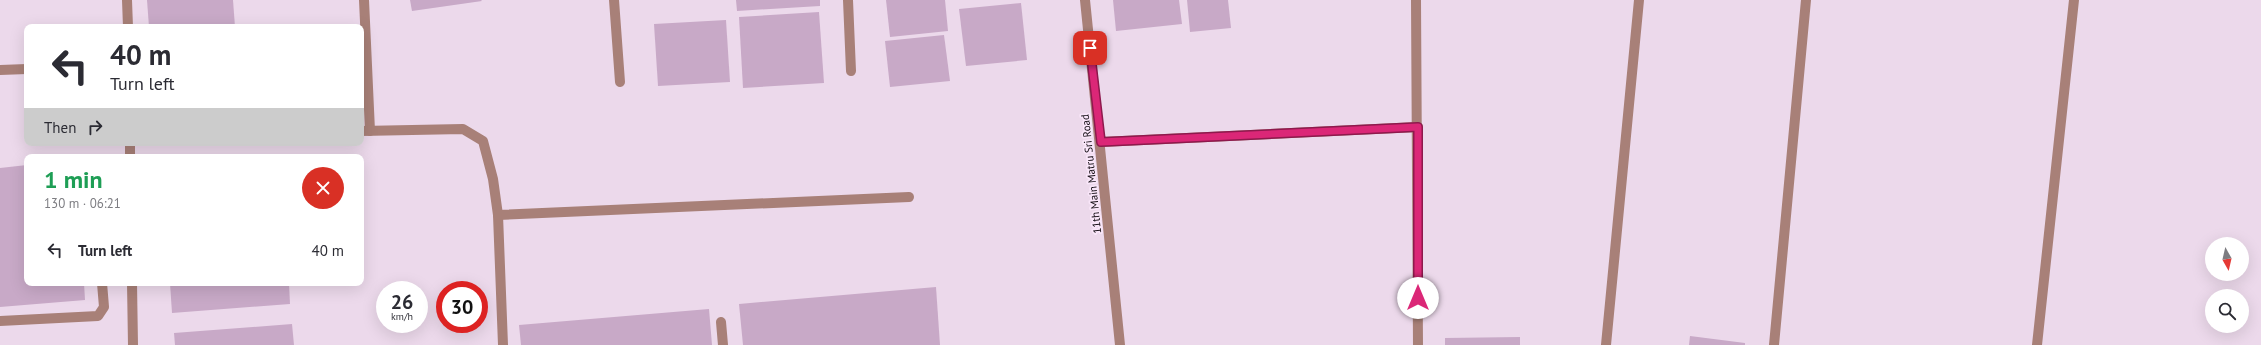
<!DOCTYPE html>
<meta charset="utf-8">
<style>
:root{--surface:#fff;--page:#f7f7f7;--text:#2b2b33;--muted:#7c7c81}
body{margin:0;font-family:"PT Sans",sans-serif;background:var(--page);color:var(--text);height:100vh;display:flex;flex-direction:column;font-size:15px;white-space:nowrap}
*{box-sizing:border-box;margin:0}
p{font-size:13px;color:var(--muted)}
.icon{flex:none;width:22px;height:22px;fill:none;stroke:currentColor;stroke-width:2;stroke-linecap:round;stroke-linejoin:round}
.map{position:relative;flex:1;overflow:hidden}
.panel{position:absolute;left:24px;top:154px;width:340px;height:132px;display:flex;flex-direction:column;background:var(--surface);border-radius:8px;box-shadow:0 4px 16px #0002}
.panel>*{flex:none}
.top-card{position:absolute;left:24px;top:24px;width:340px;height:122px;border-radius:8px;box-shadow:0 4px 16px #0002;background:#fff;color:var(--text);overflow:hidden}
.needle{width:26px;rotate:172deg}
.tools{position:absolute;left:2205px;top:237px;display:grid;gap:8px}
.tools a{display:grid;place-items:center;width:44px;height:44px;border-radius:50%;background:var(--surface);box-shadow:0 4px 16px #0002;font-size:20px}
.speed{position:absolute;left:376px;top:281px;display:flex;gap:8px;font-size:20px;font-weight:700;text-align:center}
.speed>*{display:grid;place-content:center;width:52px;height:52px;border-radius:50%;background:var(--surface);box-shadow:0 4px 16px #0002;line-height:1}
.speed small{font-size:10px;font-weight:400}
.speed .limit{border:6px solid #d22;background:#fff;color:#111}
.pin{position:absolute;display:grid;place-items:center;width:34px;height:34px;color:#fff;margin:-17px;border-radius:8px;box-shadow:0 2px 6px #0006}
.me{position:absolute;width:44px;margin:-22px;rotate:0deg;stroke-linejoin:round;filter:drop-shadow(0 0 3px #0008)}
.turn{display:flex;align-items:center;gap:14px;height:84px;padding:0 20px;font-size:18px}
.turn .icon{width:52px;height:52px;stroke-width:2.5}
.turn b{display:block;font-size:28px;line-height:34px}
.then{display:flex;align-items:center;height:38px;padding:0 20px;background:#0003;gap:8px;font-size:15px}
.round{display:grid;place-items:center;flex:none;width:42px;height:42px;border-radius:21px;background:var(--page)}
.head{display:flex;align-items:center;justify-content:space-between;height:68px;padding:0 20px}
h1{font-size:24px;font-weight:600;line-height:30px;color:#1e9e55}
ul{padding:0;list-style:none}
li{display:flex;align-items:center;gap:12px;height:56px;padding:0 20px}
li div{flex:1}
li b{display:block;font-size:15px}
li em{font-style:normal}
.map>svg:first-child{display:block}
</style>
<div class="map">
<svg width="2261" height="345" viewBox="0 0 2261 345">
<rect width="100%" height="100%" fill="#ecd9eb"/>
<g fill="#c8a9c7">
<polygon points="147,0 233,0 235,27 149,27"/>
<polygon points="410,0 481,0 482,1 412,11"/>
<polygon points="736,0 820,0 820,6 737,11"/>
<polygon points="886,0 945,0 948,31 890,37"/>
<polygon points="1113,0 1179,0 1182,24 1116,31"/>
<polygon points="1187,0 1228,0 1231,28 1190,32"/>
<polygon points="1021,3 1027,60 966,66 959,9"/>
<polygon points="819,12 824,83 743,88 739,17"/>
<polygon points="726,20 730,82 658,86 654,24"/>
<polygon points="944,35 950,81 890,87 885,41"/>
<polygon points="27,165 27,283 84,283 85,300 0,307 0,168"/>
<polygon points="170,283 289,283 290,304 172,313"/>
<polygon points="936,287 940,345 743,345 739,304"/>
<polygon points="709,309 712,345 521,345 519,325"/>
<polygon points="292,324 294,345 175,345 174,333"/>
<polygon points="1690,336 1745,343 1745,345 1689,345"/>
<polygon points="1520,337 1520,345 1445,345 1445,338"/>
</g>
<g fill="none" stroke-linecap="round" stroke-linejoin="round">
<g stroke="#a88078" stroke-width="10">
<polyline points="0,321 98,316 104,307 102,283"/>
<polyline points="721,322 723,345"/>
</g>
<g stroke="#a88078" stroke-width="10">
<polyline points="127,0 128,27"/>
<polyline points="364,0 370,131"/>
<polyline points="614,0 620,82"/>
<polyline points="848,0 851,71"/>
<polyline points="1085,0 1120,345"/>
<polyline points="1416,0 1418,345"/>
<polyline points="0,70 27,69"/>
<polyline points="361,131 463,129 483,141 493,179 498,215 503,345"/>
<polyline points="1101,142 1418,127"/>
<polyline points="130,143 130,157"/>
<polyline points="498,215 909,197"/>
<polyline points="132,283 133,345"/>
<polyline points="1606,345 1639,0"/>
<polyline points="1774,345 1806,0"/>
<polyline points="2037,345 2074,0"/>
</g>
</g>
<g fill="none" stroke-linecap="round" stroke-linejoin="round">
<defs>
<polyline id="route" points="1090,48 1101,142 1418,127 1418,298"/>
</defs>
<use href="#route" stroke="#8e194d" stroke-width="10"/>
<use href="#route" stroke="#db2777" stroke-width="7"/>
</g>
<g text-anchor="middle" stroke-width="3.5" stroke-linejoin="round" paint-order="stroke">
<g font-size="11" fill="#120c12" stroke="#f9e6f9">
<text transform="translate(1091 174) rotate(-96)" y="4">11th Main Matru Sri Road</text>
</g>
</g>
</svg>
<div class="tools">
<a><svg class="needle" viewBox="-14 -14 28 28"><path d="M0-13l5 13h-10z" fill="#e53935"/><path d="M0 13l5-13h-10z" fill="#7c7c81"/></svg></a>
<a><svg class="icon" aria-label="search" viewBox="0 0 24 24"><circle cx="10" cy="10" r="6"/><path d="M15 15l6 6"/></svg></a>
</div>
<div class="speed"><div>26<small>km/h</small></div><div class="limit">30</div></div>
<div class="pin" style="left:1090px;top:48px;background:#d93025"><svg class="icon" aria-label="arrive" viewBox="0 0 24 24"><path d="M6 21V4h12l-3 4 3 4H6"/></svg></div>
<svg class="me" style="left:1418px;top:298px" viewBox="-20 -20 40 40"><circle r="19" fill="#fff"/><path d="M0-13L10 11 0 6-10 11z" fill="#db2777"/></svg>
<div class="top-card">
<div class="turn"><svg class="icon" aria-label="left" viewBox="0 0 24 24"><path d="M17 20v-9H6M10 6l-5 5 5 5"/></svg><div><b>40 m</b>Turn left</div></div>
<div class="then">Then<svg class="icon" aria-label="right" viewBox="0 0 24 24"><path d="M7 20v-9h11M14 6l5 5-5 5"/></svg></div>
</div>
<section class="panel">
<div class="head"><div><h1>1 min</h1><p>130 m · 06:21</p></div><a class="round" style="background:#d93025;color:#fff"><svg class="icon" aria-label="close" viewBox="0 0 24 24"><path d="M6 6l12 12M18 6L6 18"/></svg></a></div>
<ul>
<li><svg class="icon" aria-label="left" viewBox="0 0 24 24"><path d="M17 20v-9H6M10 6l-5 5 5 5"/></svg><div><b>Turn left</b></div><em>40 m</em></li>
</ul>
</section>
</div>
